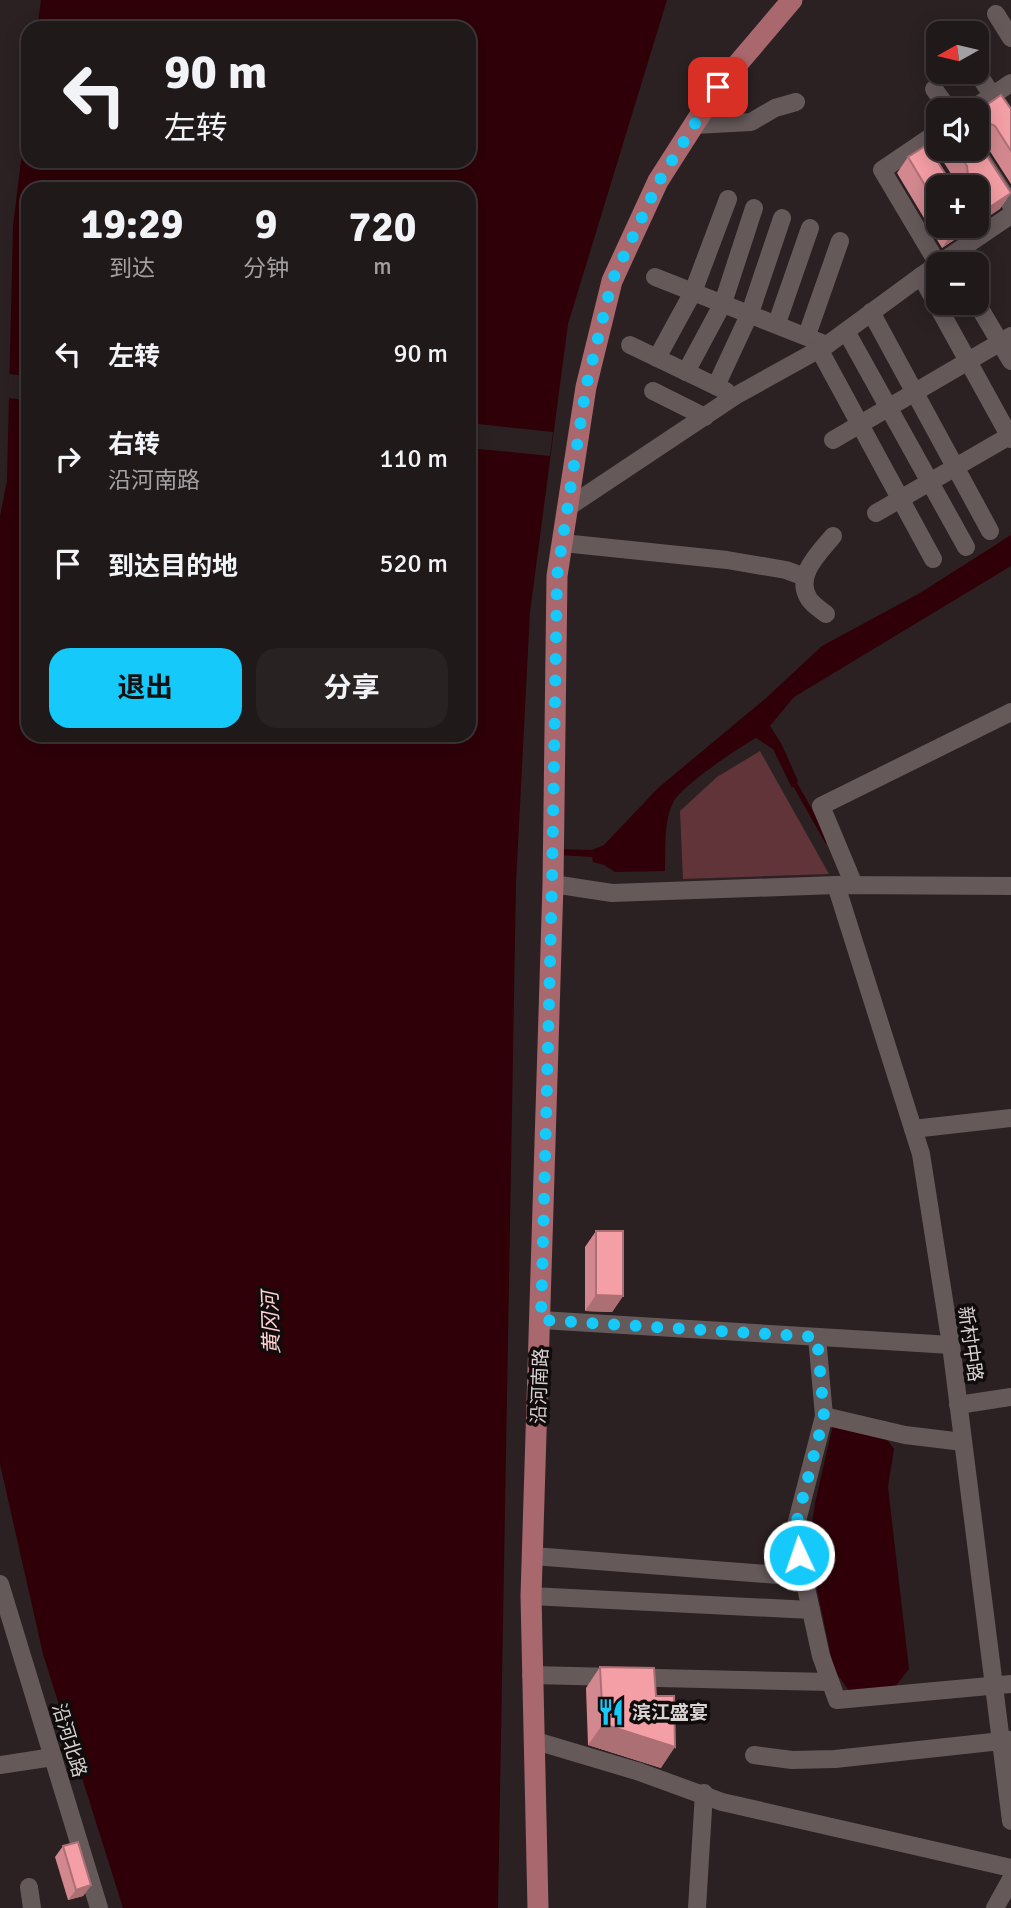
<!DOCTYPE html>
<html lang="zh">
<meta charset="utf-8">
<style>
:root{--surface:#20191a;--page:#282223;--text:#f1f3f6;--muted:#a2a0a2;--line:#3d3839;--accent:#15cafb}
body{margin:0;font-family:Signika,"Noto Sans SC",sans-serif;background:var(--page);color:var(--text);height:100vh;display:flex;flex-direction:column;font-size:26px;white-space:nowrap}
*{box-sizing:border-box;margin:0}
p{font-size:23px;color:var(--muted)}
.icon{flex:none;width:38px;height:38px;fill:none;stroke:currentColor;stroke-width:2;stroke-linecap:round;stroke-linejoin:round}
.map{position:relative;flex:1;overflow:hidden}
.panel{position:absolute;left:21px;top:182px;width:455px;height:560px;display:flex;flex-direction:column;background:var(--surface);border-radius:21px;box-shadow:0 4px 18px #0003,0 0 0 2px var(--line)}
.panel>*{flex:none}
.guide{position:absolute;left:21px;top:21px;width:455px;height:147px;border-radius:21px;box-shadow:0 4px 18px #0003,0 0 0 2px var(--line);background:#20191a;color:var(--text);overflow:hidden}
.needle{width:46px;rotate:262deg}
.fabs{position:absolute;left:926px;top:21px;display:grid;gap:14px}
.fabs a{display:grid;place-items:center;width:63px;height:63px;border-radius:14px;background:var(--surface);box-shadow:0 4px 18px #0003,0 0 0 2px var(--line);font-size:35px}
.pin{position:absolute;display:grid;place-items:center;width:60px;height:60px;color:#fff;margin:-30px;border-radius:14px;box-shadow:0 4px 10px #0006}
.me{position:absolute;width:77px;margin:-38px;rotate:357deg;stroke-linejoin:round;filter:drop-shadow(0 0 5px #0008)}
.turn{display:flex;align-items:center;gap:24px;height:147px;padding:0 28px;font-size:32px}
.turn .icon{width:91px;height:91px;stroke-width:2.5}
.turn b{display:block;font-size:49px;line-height:60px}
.eta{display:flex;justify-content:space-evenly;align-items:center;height:119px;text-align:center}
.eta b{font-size:42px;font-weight:700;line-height:49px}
.cta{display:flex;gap:14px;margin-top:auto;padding:14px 28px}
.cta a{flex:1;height:80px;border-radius:21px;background:var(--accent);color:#111;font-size:28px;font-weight:700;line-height:80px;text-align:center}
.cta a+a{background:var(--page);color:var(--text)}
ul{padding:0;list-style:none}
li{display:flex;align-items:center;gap:21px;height:105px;padding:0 28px}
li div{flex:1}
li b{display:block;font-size:26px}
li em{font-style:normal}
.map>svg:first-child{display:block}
</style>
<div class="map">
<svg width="1011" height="1908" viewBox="0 0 1011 1908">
<rect width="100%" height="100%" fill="#2b2122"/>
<polygon fill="#603438" points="760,751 829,874 683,879 680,811 717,777"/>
<g fill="#2f0008" fill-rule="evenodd">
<path d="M41,0H667L568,324L530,612L516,883L498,1908H123L43,1654L0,1464V516L7,481L13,226L28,104V161H469V28H37ZM28,189H469V735H28Z"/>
<path d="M1011,535V566L794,697L770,726L781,743L798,781L792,788L773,749L756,738C739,747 682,786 674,801C663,821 666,849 665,871L615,872L604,865L593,862L592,857L558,855V849L592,850L604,845L658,788L765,699L822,646L920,593Z"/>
<polygon points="833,1425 885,1437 894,1449 888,1487 909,1669 895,1687 850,1692 834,1670 814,1575 810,1538 815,1503"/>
</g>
<g fill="#2b2122">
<polygon points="9,374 28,376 28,400 7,398"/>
<polygon points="469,423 553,432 550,456 469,448"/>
</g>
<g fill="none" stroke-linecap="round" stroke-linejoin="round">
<polyline stroke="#2f0008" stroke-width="5" points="792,779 827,841"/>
<g stroke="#65595a" stroke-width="18">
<polyline points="996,14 1011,38"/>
<polyline points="976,71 1011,123"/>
<polyline points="934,89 949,110"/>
<polyline points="971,110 1011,83"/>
<polyline points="695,125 751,122 775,108 796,102"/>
<polyline points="975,149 1011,205"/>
<polyline points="938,264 882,170 938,132"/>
<polyline points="921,276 1011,439"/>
<polyline points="655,277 827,345"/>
<polyline points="976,302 1011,361"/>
<polyline points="871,312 990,531"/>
<polyline points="777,323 810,228"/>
<polyline points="846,331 966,547"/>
<polyline points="807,335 840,241"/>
<polyline points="630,345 726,391"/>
<polyline points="819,349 933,559"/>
<polyline points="657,358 693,292 728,199"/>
<polyline points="686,372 723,303 754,208"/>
<polyline points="716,386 750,313 782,218"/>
<polyline points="653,391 705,417"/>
<polyline points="833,440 1011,336"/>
<polyline points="570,506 735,396 827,345 921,276 1011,215"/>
<polyline points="876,513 1011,435"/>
<polyline points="563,543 727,560 786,570 805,577"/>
<path d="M826,614C821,610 813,605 809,599C794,576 819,553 833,536"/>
<polyline points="553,884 612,893 836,885 1011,886"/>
<polyline points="836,885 921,1154 951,1345 1011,1821"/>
<polyline points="854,885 821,806 1011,712"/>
<polyline points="913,1129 1011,1118"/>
<polyline points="541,1320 951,1345"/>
<polyline points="817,1337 824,1416 794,1533 821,1656 837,1700 1011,1684"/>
<polyline points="958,1405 1011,1397"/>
<polyline points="824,1416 905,1435 963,1442"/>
<polyline points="533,1556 804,1577"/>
<polyline points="0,1584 99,1908"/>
<polyline points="531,1596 811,1610"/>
<polyline points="531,1675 830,1682"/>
<polyline points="533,1740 637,1771 722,1802 1011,1868"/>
<polyline points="754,1755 792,1760 835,1759 1011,1740"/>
<polyline points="0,1765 53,1757"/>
<polyline points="29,1887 32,1908"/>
<polyline points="697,1908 704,1793"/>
<polyline points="995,1908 1011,1879"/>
</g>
<polyline stroke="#a9676e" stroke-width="21" points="538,1908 531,1596 553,884 557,576 586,387 612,281 658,181 718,87 792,0"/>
</g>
<g fill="#d2888e">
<polygon points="1011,109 1011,184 984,142 976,138 976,110"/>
<polygon points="938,143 938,149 976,149 1000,209 938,187 938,226 975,226 942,248 897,173 908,157 956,182 935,148"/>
<polygon points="596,1231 623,1296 612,1312 585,1311 585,1247"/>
<polygon points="600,1667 656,1696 661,1768 588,1745 586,1688"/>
<polygon points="63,1846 91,1885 83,1896 68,1900 55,1857"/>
</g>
<g fill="#ab6f74">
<polygon points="986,122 976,136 976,128 979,124"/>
<polygon points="1011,193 1000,209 976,225 976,216"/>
<polygon points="962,226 975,226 942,248 953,232"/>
<polygon points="596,1295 623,1296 612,1312 585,1311"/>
<polygon points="603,1724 675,1747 661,1768 588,1745"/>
<polygon points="91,1885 83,1896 68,1900 76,1890"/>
</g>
<g fill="#f49ea5" stroke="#ab6f74" stroke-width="2">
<polygon points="1001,95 1011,109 1011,151 995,126 986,122 979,124 976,128 976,110 967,110 976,104 988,104"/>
<polygon points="976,139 1011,193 976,216 976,187 938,187 938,207 908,157 927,145 948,178 957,182 964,180 968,176 967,166 956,149 976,149"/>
<polygon points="949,226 962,226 953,232"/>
<polygon points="596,1231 623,1231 623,1296 596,1295"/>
<polygon points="600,1667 654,1668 656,1696 674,1696 675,1747 603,1724"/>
<polygon points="78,1842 91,1885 76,1890 63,1846"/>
</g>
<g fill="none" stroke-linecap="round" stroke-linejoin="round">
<polyline stroke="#15cafb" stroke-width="12" stroke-dasharray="0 21.6" points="718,87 659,181 612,281 586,387 557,576 552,884 541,1320 817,1337 824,1416 794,1532 799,1555"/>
</g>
<defs>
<symbol id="restaurant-bare" viewBox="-9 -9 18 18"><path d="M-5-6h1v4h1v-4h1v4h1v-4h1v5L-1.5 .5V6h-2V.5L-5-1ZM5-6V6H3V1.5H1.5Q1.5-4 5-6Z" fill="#15cafb" stroke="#110c0c" stroke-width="2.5" paint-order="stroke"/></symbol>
</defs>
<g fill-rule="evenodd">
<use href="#restaurant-bare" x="592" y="1693" width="38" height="38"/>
</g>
<g text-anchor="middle" stroke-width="7" stroke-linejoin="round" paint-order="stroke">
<g font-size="19" fill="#d9d2d2" stroke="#110c0c">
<text transform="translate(971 1344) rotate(82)" y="7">新村中路</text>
<text transform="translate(539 1386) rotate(-88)" y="7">沿河南路</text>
<text transform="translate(70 1740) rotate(73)" y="7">沿河北路</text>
</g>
<g font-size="19" font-weight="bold" fill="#d9d2d2" stroke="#110c0c" text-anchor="start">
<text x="632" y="1719">滨江盛宴</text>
</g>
<g font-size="21" font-style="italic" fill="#ffd0d2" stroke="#110c0c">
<text transform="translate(271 1323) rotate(-92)" y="7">黄冈河</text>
</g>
</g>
</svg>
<div class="fabs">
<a><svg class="needle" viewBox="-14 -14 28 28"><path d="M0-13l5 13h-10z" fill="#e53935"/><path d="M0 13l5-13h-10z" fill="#a2a0a2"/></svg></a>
<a><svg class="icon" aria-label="sound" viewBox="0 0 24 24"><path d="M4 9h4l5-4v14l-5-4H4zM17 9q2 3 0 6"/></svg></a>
<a>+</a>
<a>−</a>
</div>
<div class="pin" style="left:718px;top:87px;background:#d93025"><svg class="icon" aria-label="arrive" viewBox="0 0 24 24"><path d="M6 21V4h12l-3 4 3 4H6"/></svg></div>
<svg class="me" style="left:799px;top:1555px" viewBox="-20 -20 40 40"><circle r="17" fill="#15cafb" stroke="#fff" stroke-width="3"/><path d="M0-11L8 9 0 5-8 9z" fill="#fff"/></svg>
<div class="guide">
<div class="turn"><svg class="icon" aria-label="left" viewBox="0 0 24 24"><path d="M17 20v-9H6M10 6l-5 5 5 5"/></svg><div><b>90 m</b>左转</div></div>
</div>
<section class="panel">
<div class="eta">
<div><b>19:29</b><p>到达</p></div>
<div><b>9</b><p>分钟</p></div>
<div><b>720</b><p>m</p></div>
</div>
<ul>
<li><svg class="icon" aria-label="left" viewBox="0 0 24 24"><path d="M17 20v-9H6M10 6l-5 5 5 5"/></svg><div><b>左转</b></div><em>90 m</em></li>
<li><svg class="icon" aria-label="right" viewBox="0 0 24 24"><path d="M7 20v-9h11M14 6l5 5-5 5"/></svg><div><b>右转</b><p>沿河南路</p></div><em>110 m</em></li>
<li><svg class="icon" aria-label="arrive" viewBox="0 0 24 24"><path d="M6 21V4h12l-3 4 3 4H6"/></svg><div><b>到达目的地</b></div><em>520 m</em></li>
</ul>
<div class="cta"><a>退出</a><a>分享</a></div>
</section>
</div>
